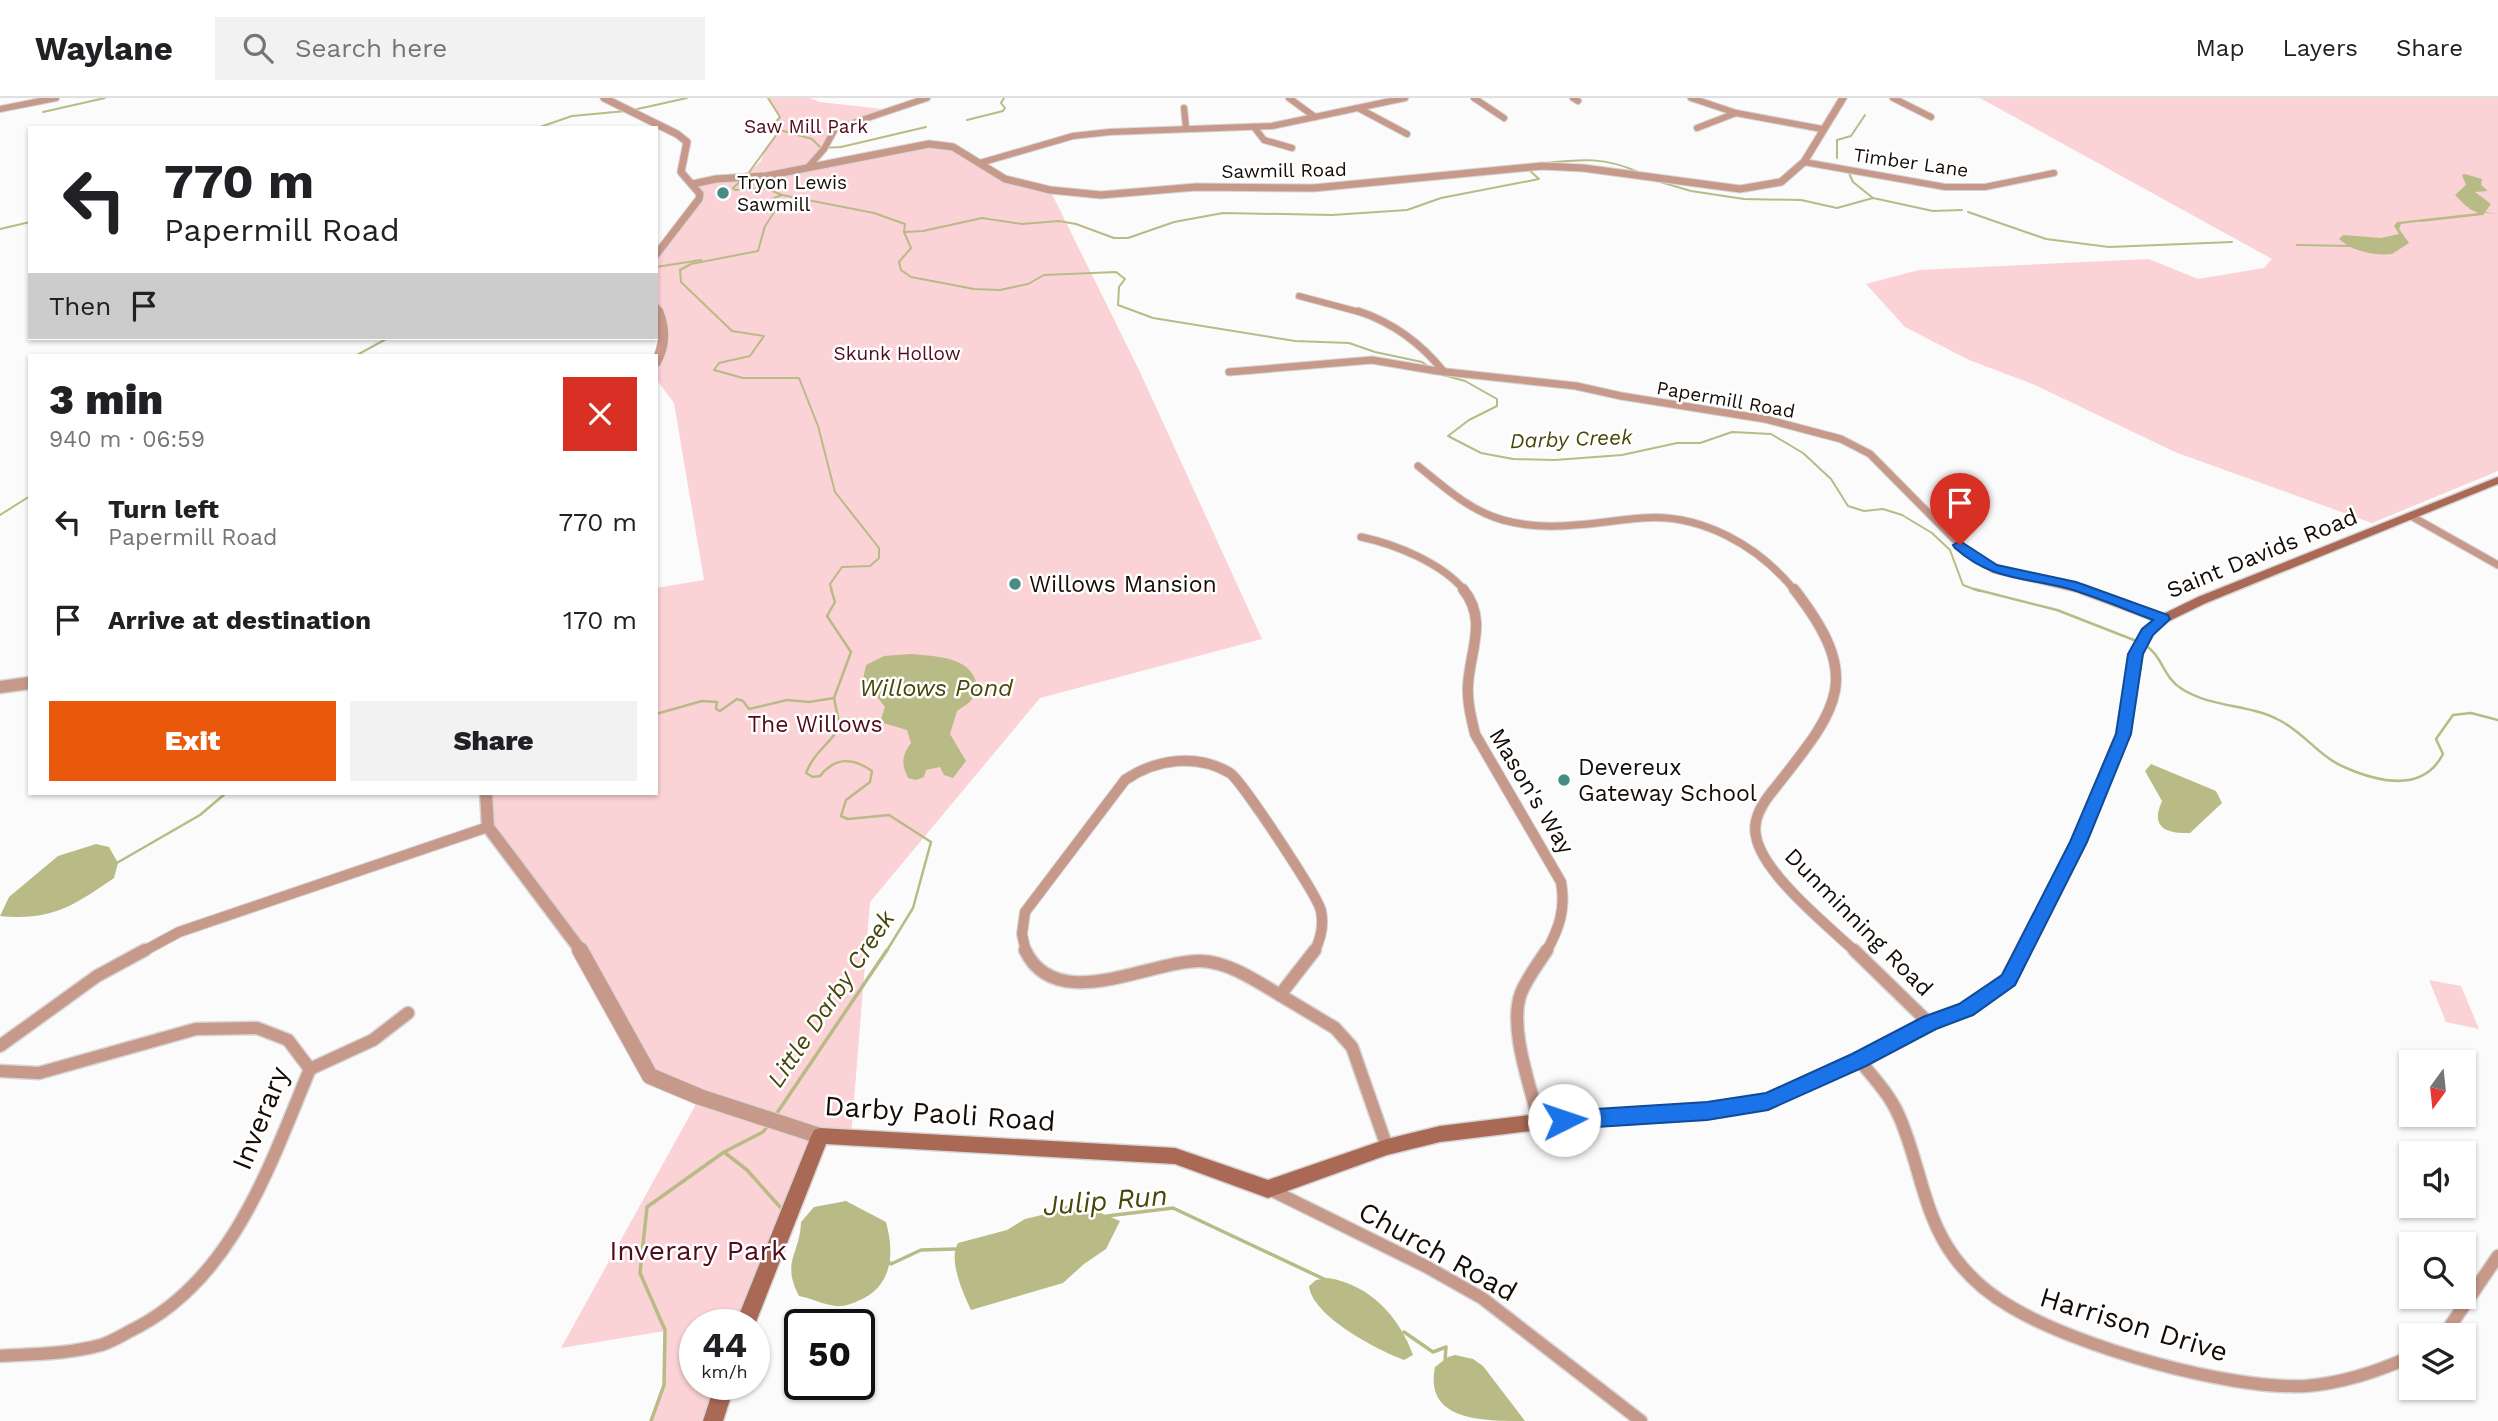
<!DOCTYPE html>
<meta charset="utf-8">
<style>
:root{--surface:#fff;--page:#f2f2f2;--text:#202124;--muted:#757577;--line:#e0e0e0;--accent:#ea580c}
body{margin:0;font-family:"Work Sans",sans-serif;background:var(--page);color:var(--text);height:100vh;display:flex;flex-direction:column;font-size:26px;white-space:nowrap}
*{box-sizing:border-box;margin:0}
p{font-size:23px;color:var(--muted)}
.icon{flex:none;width:38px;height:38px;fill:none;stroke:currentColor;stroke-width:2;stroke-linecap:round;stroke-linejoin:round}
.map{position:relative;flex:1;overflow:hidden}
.panel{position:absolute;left:28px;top:256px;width:630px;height:441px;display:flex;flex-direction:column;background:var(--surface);border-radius:0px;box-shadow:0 2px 5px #0004}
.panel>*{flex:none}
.guide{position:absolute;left:28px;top:28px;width:630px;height:214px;border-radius:0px;box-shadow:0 2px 5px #0004;background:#fff;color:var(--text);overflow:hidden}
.needle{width:46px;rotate:195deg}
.buttons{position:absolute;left:2399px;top:952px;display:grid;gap:14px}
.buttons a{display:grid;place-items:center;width:77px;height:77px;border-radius:0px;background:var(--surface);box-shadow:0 2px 5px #0004;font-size:35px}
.speed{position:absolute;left:679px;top:1211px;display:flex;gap:14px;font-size:35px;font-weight:700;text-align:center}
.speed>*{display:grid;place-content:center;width:91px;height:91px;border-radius:50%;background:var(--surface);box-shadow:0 2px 5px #0004;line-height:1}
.speed small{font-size:18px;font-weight:400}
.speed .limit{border:4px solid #111;border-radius:10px;background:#fff;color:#111}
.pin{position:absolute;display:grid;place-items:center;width:60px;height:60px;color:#fff;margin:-72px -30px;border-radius:50% 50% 50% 0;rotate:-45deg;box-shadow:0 0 7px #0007}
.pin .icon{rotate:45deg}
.me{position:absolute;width:77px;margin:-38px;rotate:86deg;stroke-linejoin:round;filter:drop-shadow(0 0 5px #0008)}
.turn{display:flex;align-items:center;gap:24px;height:147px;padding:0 21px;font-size:32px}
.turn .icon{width:91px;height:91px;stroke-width:2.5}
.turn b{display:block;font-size:49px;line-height:60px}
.then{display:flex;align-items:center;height:66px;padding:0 21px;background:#0003;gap:14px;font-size:26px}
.round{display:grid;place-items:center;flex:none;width:74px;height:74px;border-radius:0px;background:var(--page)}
.head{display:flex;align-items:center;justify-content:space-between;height:119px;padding:0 21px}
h1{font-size:42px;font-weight:800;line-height:52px}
.cta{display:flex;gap:14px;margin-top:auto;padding:14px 21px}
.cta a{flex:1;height:80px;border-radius:0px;background:var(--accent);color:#fff;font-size:28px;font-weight:800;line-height:80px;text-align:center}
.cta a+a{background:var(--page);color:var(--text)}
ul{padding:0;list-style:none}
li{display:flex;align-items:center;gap:21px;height:98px;padding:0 21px}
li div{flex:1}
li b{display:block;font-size:26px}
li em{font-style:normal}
header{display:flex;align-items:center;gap:42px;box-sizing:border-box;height:98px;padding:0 35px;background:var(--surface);border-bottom:2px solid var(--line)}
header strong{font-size:33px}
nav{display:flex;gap:38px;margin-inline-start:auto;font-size:24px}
.search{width:490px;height:63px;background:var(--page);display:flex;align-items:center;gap:18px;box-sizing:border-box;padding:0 24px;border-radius:0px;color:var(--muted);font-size:26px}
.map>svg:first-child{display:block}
</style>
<header>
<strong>Waylane</strong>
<div class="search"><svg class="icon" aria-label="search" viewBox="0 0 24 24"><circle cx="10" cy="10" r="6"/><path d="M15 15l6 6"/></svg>Search here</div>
<nav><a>Map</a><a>Layers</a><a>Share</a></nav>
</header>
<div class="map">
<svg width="2498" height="1323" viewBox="0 0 2498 1323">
<rect width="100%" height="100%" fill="#fbfbfb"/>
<g fill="#fbd2d5">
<polygon points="768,0 810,0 820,4 891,12 835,31 810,66 944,46 992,75 1050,92 1139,272 1262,541 1040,600 870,804 851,1039 820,1038 745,1227 695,1227 695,1286 725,1286 713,1323 651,1323 664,1287 665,1233 561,1250 700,999 650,978 589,864 488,729 486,695 656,695 656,490 704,482 674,305 656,281 656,264 662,253 656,209 656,157 699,101 693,86 745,78 761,63 766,50 779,32 775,25 780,19"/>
<polygon points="1980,0 2498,0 2498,373 2372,425 2175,354 2035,287 1969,262 1905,229 1866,186 1919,172 2149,161 2198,181 2264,170 2272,161"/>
<polygon points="2429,882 2461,888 2479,931 2446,924"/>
</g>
<g fill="#b8bb85">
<path d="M2465,76L2482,81L2481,87L2488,93L2475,94L2491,106L2485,114L2498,116L2486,115L2401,126L2399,131L2409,145L2392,156C2375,158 2351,153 2339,141L2343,137L2381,140L2399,136L2394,128L2397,124L2479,115L2466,108L2455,97L2466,87L2462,77Z"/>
<path d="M911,556C939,559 973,558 978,591L970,604L957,613L950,636L966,663L953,680L944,677L940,669L926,672L924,679L916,682L908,680C901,666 902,657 911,645L907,632L880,624L885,609L863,581L866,567L884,558Z"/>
<path d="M2151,666L2216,693L2222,705L2190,735C2166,736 2150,729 2162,703L2145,673Z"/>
<path d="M96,746L109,749L118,765L114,780C73,808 52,823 0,818L9,799L58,758Z"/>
<path d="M846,1103L886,1124C895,1157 892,1189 858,1203C851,1206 844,1209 836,1208C824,1207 811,1200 799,1198C781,1163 800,1157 801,1124L814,1109Z"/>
<path d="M1071,1106L1089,1110L1120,1123L1106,1151L1084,1166L1063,1185L971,1212C963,1195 948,1162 958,1145L1007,1132L1025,1121L1046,1116Z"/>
<path d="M1328,1180C1371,1187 1399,1219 1413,1257L1404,1262C1377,1252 1312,1218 1309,1188L1316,1182Z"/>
<path d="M1455,1257L1473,1261L1483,1268L1525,1323C1482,1323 1424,1323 1435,1269L1448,1259Z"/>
</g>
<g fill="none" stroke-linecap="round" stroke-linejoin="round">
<g stroke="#b8bb85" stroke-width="2">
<polyline points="768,0 780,19 775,25 780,32"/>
<polyline points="633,12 687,0"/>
<polyline points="43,14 105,0"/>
<polyline points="967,22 1003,13 1005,10 1001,5 1004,0"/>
<polyline points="537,30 572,18 626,13"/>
<polyline points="780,32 812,41 821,50 841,49 926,29"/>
<polyline points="1837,60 1837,42 1851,38 1865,17"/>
<path d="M1546,65C1582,61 1605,59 1638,74"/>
<polyline points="1848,73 1853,84 1873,100"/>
<polyline points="747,77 780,32"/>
<polyline points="742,82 733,90 735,92 765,90 782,97 874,115 905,126 904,134 911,150 899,164 901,172 911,179 974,191 1000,192 1028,186 1044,177 1116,174 1125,181 1119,189 1118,207 1153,220 1295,243 1349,245 1375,254 1422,264 1428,268"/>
<polyline points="1657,83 1691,93 1744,101 1801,102 1837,110 1873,100 1933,113 1962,112"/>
<polyline points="782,97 774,100 775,113 765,128 758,153 691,166 680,172 681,184 732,233 764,238 750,258 719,265 714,272 743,280 799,280 818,328 835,394 879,450 879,460 870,468 842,469 830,486 832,493"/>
<polyline points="1968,114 2046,141 2109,149 2232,144"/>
<polyline points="2421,123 2483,116 2470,110"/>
<polyline points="0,131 30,124"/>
<polyline points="904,134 923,133 982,120 1022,126 1059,123 1076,126 1114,140 1128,140 1174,124 1223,115 1332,117 1407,112 1441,100 1539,81 1529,72"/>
<polyline points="2297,147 2350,148"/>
<polyline points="656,169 701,162"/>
<polyline points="357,257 388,240"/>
<polyline points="1436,275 1465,283 1497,301 1497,308 1469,322 1448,338 1481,355 1513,361 1555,362 1622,357 1677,345 1700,345 1732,334 1771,336 1803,355 1831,381 1848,408 1864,413 1883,411 1902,417 1932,435 1950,452 1963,487 1979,493"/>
<polyline points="0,417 30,398"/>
</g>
<g stroke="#b8bb85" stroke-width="2.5">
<path d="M831,491L835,504L827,518L851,554L834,600L840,629C827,649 815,653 806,675L813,679L820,678C835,659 852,659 872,673L870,684L846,702L841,718L848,721L889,717L931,744L913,810L886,854"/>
<polyline points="1974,491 2057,512 2139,544"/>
<path d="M2145,547C2163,558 2163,580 2182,591C2212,610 2249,606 2279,622C2303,634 2320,659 2344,669C2378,684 2423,695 2443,656L2436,641L2453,617L2471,615L2498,622"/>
<polyline points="656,616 702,603 717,604 716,611 720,613 737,601 743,603 749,611 787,602 809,604 834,600"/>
<polyline points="115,766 200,717 226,695"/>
</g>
<g stroke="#b8bb85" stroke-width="3.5">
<polyline points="775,1018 887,852"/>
<polyline points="724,1054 747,1072 781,1110"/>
<polyline points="1107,1118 1173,1110 1326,1182"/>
<polyline points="889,1164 891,1166 921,1152 955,1151"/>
<polyline points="1404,1234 1433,1254 1446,1249 1445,1263"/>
<polyline points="651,1323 664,1287 665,1232 640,1175 647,1109 724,1054 763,1034 767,1029"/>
</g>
<defs>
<g id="minor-far3">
<polyline points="1289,0 1315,19"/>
<polyline points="1474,0 1504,20"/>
<polyline points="1573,0 1578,3"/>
<polyline points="1691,0 1736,15 1822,31"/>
<polyline points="1893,0 1931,19"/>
<polyline points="1184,10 1186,30"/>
<polyline points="0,11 56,0"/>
<polyline points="1360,11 1407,36"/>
<polyline points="1254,29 1264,42 1292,50"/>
<polyline points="1697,30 1736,15"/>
<polyline points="1804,64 1945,89 1985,89 2054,75"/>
<polyline points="980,65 1073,38 1110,34 1272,28 1405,0"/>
<polyline points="809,68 824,51 835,31 927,0"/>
<polyline points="1299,198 1363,215"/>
</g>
<g id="minor-far2">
<path d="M1358,213C1394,225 1421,245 1444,274"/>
<polyline points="1229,274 1372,262 1437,273 1576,288 1621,298 1765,321 1841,341 1870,356 1965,452 1993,471 2087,493"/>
<path d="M1418,368C1444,389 1470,413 1503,422C1549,435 1595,424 1642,420C1701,415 1759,448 1795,493"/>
<polyline points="2411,418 2498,467"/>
<path d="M1361,439C1395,446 1442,465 1465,493"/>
</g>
<g id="minor-far1">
<path d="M1463,491C1488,522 1470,552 1468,587C1467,604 1471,619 1475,636L1561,784C1566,811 1559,831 1546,854"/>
<path d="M1794,491C1864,581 1839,609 1775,690C1764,703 1752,720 1756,738C1762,775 1828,828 1856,854"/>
<polyline points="2082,491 2163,521"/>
<polyline points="142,854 179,834 488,729"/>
<path d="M1026,854L1022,836L1025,814L1125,682C1156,661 1196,655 1230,675C1241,682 1318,798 1321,813C1324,828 1321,841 1314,854"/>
</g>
<g id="minor">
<path d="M1025,852C1056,918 1150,862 1201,863C1229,864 1256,883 1280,897L1315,852"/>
<polyline points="1854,852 1929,925"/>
<polyline points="1280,897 1335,930 1352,949 1387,1049"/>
<polyline points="0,948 97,878 145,852"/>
<path d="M1859,962C1874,980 1890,997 1899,1018C1920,1065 1923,1118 1955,1160C1970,1180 1990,1197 2011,1209C2078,1249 2228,1292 2306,1288C2344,1285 2377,1274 2412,1258"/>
<polyline points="310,971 373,942 408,915"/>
<polyline points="0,973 39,975 196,931 257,930 288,942 310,971"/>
<path d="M1539,1024C1531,989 1508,930 1521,895C1527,880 1538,866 1547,852"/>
<polyline points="1269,1091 1427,1169 1482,1200 1641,1323"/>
<polyline points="2444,1237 2498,1158"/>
<path d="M0,1258C33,1256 69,1256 101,1247C111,1244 121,1238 130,1233C232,1184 269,1069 310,971"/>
</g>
<g id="tertiary-far3">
<polyline points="604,0 677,36 687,44 681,74 700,96 699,101 656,157"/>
<polyline points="693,86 716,81 766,78 929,46 953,49 1005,81 1050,92 1101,97 1196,89 1314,90 1542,68 1583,70 1740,91 1781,84 1804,64 1843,0"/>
<polyline points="656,209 659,215"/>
</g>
<path id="tertiary-far2" d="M656,264C665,248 665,230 658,213"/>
<g id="tertiary-far1">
<polyline points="0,589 30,585"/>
<polyline points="486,695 488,729 582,854"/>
</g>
<polyline id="tertiary" points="580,852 650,978 700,999 820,1038"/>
<g id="secondary">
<polygon points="2498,379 2498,386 2206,505 2167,524 2152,536 2142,556 2130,636 2085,744 2014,887 1972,917 1935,930 1865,967 1774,1008 1707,1021 1539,1032 1440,1044 1387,1057 1268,1100 1175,1066 826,1046 754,1229 754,1227 735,1227 811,1038 814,1032 820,1030 1175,1050 1268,1082 1387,1041 1440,1028 1539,1016 1707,1005 1766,996 1853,957 1923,920 1960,907 2002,877 2071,744 2116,636 2130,556 2141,534 2159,518 2198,499"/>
<polygon points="715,1286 735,1286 723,1323 703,1323"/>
</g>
</defs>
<use href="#minor-far3" stroke="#d6d5d4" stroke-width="8"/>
<use href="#minor-far2" stroke="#d6d5d4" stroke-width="9"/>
<use href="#minor-far1" stroke="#d6d5d4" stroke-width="12"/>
<use href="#minor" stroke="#d6d5d4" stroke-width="15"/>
<use href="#tertiary-far3" stroke="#d6d5d4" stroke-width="9"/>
<use href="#tertiary-far2" stroke="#d6d5d4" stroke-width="11"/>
<use href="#tertiary-far1" stroke="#d6d5d4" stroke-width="15"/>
<use href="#tertiary" stroke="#d6d5d4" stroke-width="18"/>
<use href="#secondary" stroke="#d6d5d4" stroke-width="3"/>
<use href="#minor-far3" stroke="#c7998b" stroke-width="6"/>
<use href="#minor-far2" stroke="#c7998b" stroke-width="7"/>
<use href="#minor-far1" stroke="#c7998b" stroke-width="10"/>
<use href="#minor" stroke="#c7998b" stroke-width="12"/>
<use href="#tertiary-far3" stroke="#c7998b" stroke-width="7"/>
<use href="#tertiary-far2" stroke="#c7998b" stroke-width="10"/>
<use href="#tertiary-far1" stroke="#c7998b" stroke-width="12"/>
<use href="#tertiary" stroke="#c7998b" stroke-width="16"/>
<use href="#secondary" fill="#aa6955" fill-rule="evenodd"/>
</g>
<path fill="#1a73e8" stroke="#114b97" stroke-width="2" d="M1960,443L1997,467L2076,484L2168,517L2170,521L2153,537L2143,556L2131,636L2087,744L2015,887L1973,917L1936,931L1866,968L1768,1012L1707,1022L1564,1031L1557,1029L1554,1022L1557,1016L1564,1013L1707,1004L1766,995L1852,956L1923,919L1959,906L2002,877L2070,744L2116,636L2128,556L2142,531L2153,522C2124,511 2095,498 2066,490C2022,479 1991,482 1955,450L1953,447Z"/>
<g fill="#488d83" stroke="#fff" stroke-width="2.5">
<circle cx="723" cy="95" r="7"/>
<circle cx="1015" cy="486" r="7"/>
<circle cx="1564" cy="682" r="7"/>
</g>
<g text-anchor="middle" stroke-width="5" stroke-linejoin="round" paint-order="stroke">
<g font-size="19" fill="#520b1c" stroke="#fff">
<text x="806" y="35">Saw Mill Park</text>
<text x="897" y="262">Skunk Hollow</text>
</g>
<g font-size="19" fill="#150c05" stroke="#fff">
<text transform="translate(1911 64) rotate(8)" y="7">Timber Lane</text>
<text transform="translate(1284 72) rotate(-1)" y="7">Sawmill Road</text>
<text transform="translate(1726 301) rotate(10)" y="7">Papermill Road</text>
</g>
<g font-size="19" fill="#150c05" stroke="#fff" text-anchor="start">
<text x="737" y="91">Tryon Lewis<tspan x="737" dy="22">Sawmill</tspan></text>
</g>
<g font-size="21" font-style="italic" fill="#474807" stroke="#fff">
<text transform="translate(1571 341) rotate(-2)" y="7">Darby Creek</text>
</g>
<g font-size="23" fill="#150c05" stroke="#fff">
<text transform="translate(2262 455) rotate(-22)" y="8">Saint Davids Road</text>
<text transform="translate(1532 693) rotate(59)" y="8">Mason's Way</text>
<text transform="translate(1859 824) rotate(45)" y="8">Dunminning Road</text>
</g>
<g font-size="23" fill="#150c05" stroke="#fff" text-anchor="start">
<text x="1029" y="494">Willows Mansion</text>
<text x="1578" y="677">Devereux<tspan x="1578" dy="26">Gateway School</tspan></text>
</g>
<g font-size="23" fill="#520b1c" stroke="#fff">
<text x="815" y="634">The Willows</text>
</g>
<g font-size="24" font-style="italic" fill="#474807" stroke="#fff">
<text x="936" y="598">Willows Pond</text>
<text transform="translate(831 901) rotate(-56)" y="8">Little Darby Creek</text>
</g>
<g font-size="28" fill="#150c05" stroke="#fff">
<text transform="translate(940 1015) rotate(4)" y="10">Darby Paoli Road</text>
<text transform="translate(260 1020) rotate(-68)" y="10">Inverary</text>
<text transform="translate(1438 1153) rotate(29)" y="10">Church Road</text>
<text transform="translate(2134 1226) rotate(17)" y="10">Harrison Drive</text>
</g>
<g font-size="28" font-style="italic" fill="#474807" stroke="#fff">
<text transform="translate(1105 1102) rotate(-5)" y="10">Julip Run</text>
</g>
<g font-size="28" fill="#520b1c" stroke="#fff">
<text x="698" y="1162">Inverary Park</text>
</g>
</g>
</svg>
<div class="buttons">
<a><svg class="needle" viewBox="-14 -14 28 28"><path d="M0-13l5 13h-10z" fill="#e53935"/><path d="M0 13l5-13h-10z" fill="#757577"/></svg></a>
<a><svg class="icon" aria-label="sound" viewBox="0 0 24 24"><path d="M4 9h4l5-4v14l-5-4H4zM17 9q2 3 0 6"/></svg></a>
<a><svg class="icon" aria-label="search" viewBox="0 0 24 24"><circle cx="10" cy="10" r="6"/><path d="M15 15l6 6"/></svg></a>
<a><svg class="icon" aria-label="layers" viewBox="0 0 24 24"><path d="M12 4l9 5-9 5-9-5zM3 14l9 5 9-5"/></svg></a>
</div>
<div class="speed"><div>44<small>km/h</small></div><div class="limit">50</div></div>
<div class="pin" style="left:1960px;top:447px;background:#d93025"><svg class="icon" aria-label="arrive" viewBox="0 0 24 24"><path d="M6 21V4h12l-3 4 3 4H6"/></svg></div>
<svg class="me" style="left:1564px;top:1022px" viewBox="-20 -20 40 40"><circle r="19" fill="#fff"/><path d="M0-13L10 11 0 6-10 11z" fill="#1a73e8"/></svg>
<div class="guide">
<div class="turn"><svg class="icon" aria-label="left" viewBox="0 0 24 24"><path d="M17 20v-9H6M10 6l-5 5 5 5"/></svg><div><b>770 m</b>Papermill Road</div></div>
<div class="then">Then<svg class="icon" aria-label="arrive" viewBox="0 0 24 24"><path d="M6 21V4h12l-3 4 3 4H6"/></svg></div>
</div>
<section class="panel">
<div class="head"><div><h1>3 min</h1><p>940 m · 06:59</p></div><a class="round" style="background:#d93025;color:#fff"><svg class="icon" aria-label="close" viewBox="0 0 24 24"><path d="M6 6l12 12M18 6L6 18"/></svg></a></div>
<ul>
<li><svg class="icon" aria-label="left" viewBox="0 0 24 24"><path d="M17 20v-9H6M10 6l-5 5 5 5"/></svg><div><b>Turn left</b><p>Papermill Road</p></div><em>770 m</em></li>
<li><svg class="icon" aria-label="arrive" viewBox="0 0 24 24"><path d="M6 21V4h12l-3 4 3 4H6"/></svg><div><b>Arrive at destination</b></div><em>170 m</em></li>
</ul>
<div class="cta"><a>Exit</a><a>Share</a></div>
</section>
</div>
